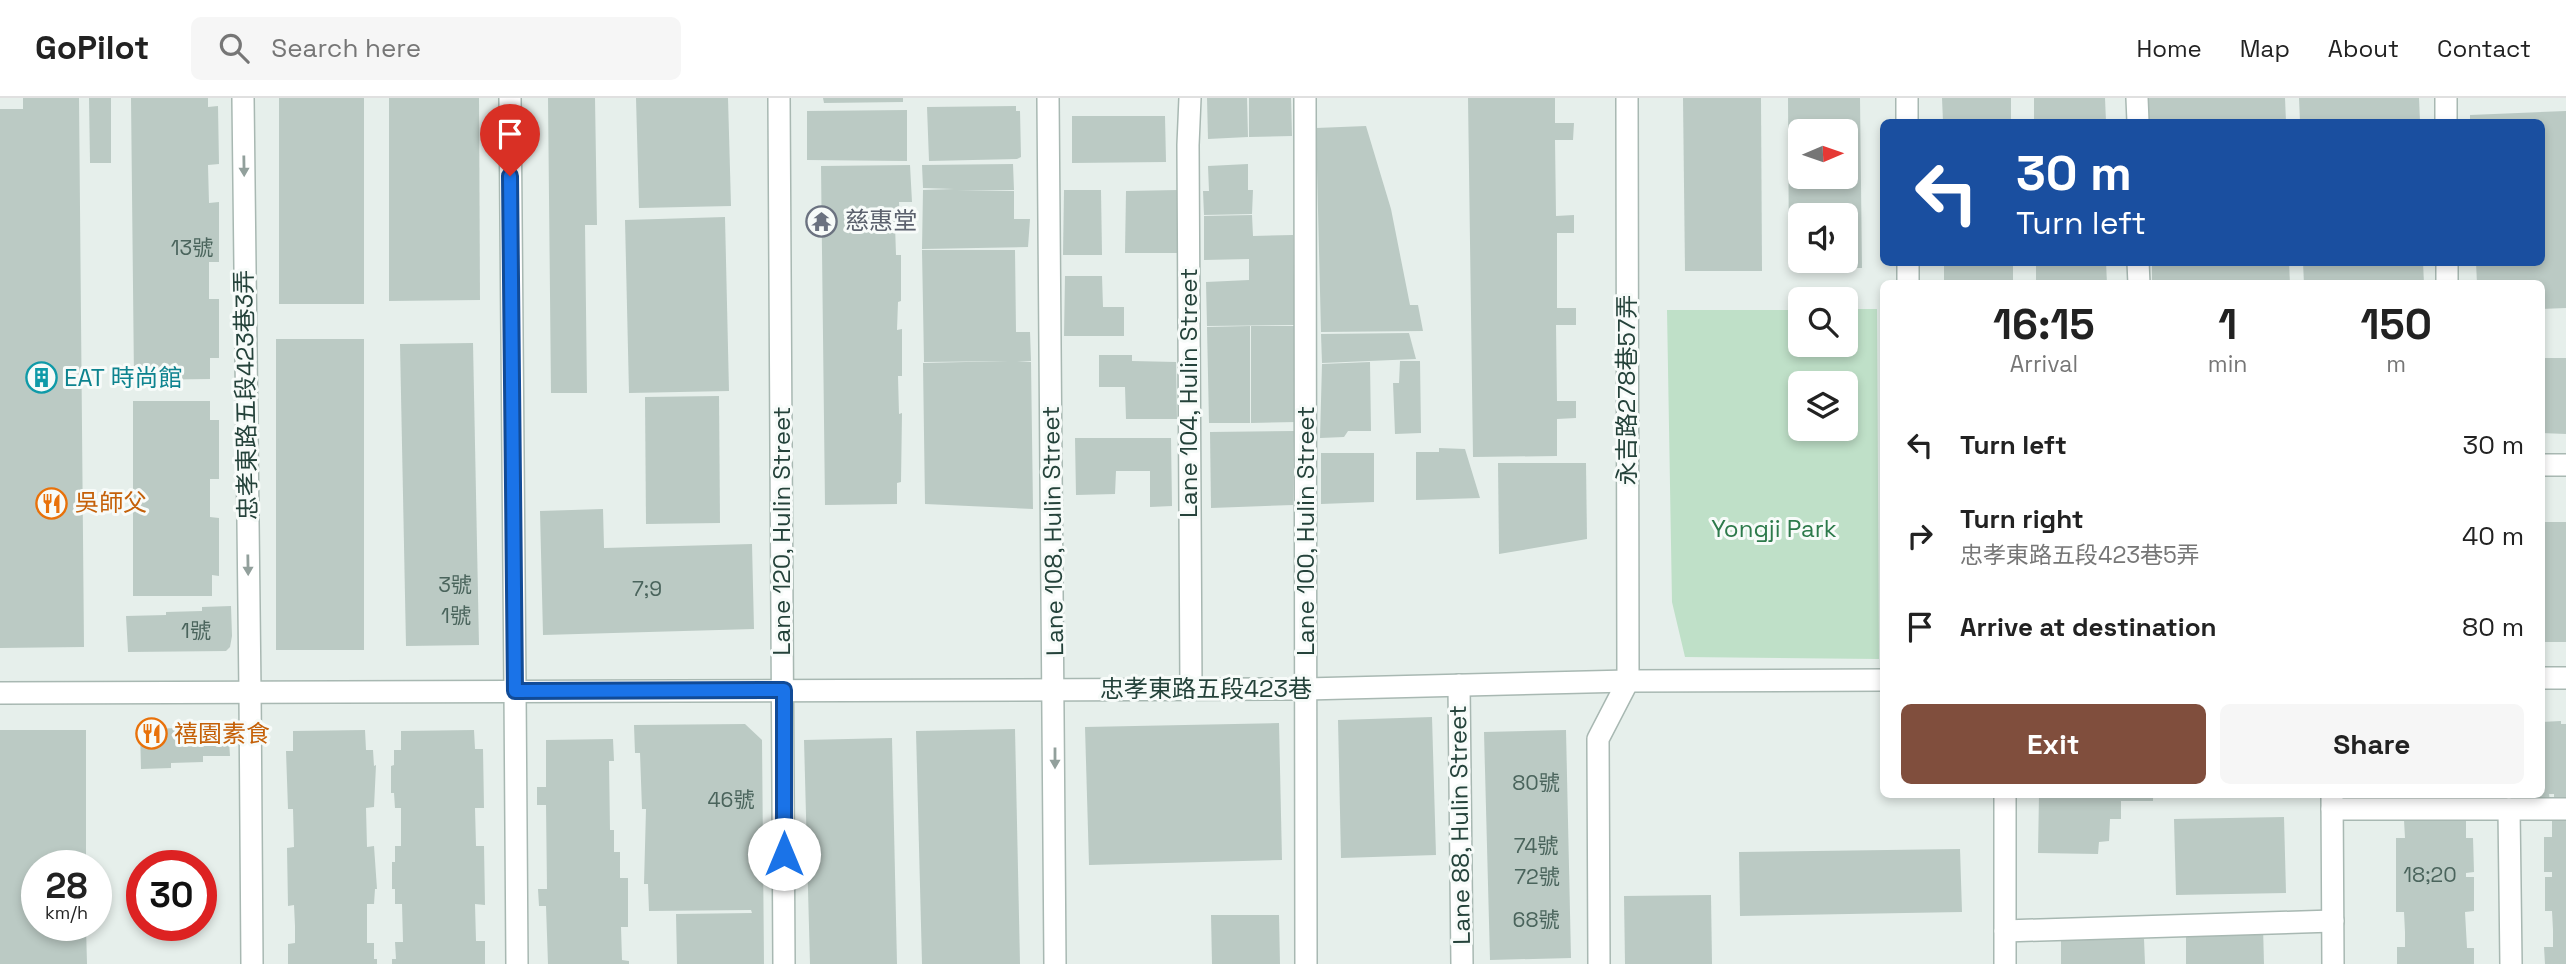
<!DOCTYPE html>
<meta charset="utf-8">
<style>
:root{--surface:#fff;--page:#f6f6f6;--text:#222;--muted:#767676;--line:#e0e0e0;--accent:#804e3d}
body{margin:0;font-family:"Space Grotesk","Noto Sans TC",sans-serif;background:var(--page);color:var(--text);height:100vh;display:flex;flex-direction:column;font-size:26px;white-space:nowrap}
*{box-sizing:border-box;margin:0}
p{font-size:23px;color:var(--muted)}
.icon{flex:none;width:38px;height:38px;fill:none;stroke:currentColor;stroke-width:2;stroke-linecap:round;stroke-linejoin:round}
.map{position:relative;flex:1;overflow:hidden}
.details{position:absolute;left:1880px;top:182px;width:665px;height:518px;display:flex;flex-direction:column;background:var(--surface);border-radius:10px;box-shadow:0 4px 10px #0003}
.details>*{flex:none}
.banner{position:absolute;left:1880px;top:21px;width:665px;height:147px;border-radius:10px;box-shadow:0 4px 10px #0003;background:#1a4fa0;color:#fff;overflow:hidden}
.needle{width:46px;rotate:88deg}
.tools{position:absolute;left:1788px;top:21px;display:grid;gap:14px}
.tools a{display:grid;place-items:center;width:70px;height:70px;border-radius:10px;background:var(--surface);box-shadow:0 4px 10px #0003;font-size:35px}
.speed{position:absolute;left:21px;top:752px;display:flex;gap:14px;font-size:35px;font-weight:700;text-align:center}
.speed>*{display:grid;place-content:center;width:91px;height:91px;border-radius:50%;background:var(--surface);box-shadow:0 4px 10px #0003;line-height:1}
.speed small{font-size:18px;font-weight:400}
.speed .limit{border:10px solid #d22;background:#fff;color:#111}
.pin{position:absolute;display:grid;place-items:center;width:60px;height:60px;color:#fff;margin:-72px -30px;border-radius:50% 50% 50% 0;rotate:-45deg;box-shadow:0 0 7px #0007}
.pin .icon{rotate:45deg}
.me{position:absolute;width:77px;margin:-38px;rotate:0deg;stroke-linejoin:round;filter:drop-shadow(0 0 5px #0008)}
.turn{display:flex;align-items:center;gap:24px;height:147px;padding:0 21px;font-size:32px}
.turn .icon{width:91px;height:91px;stroke-width:2.5}
.turn b{display:block;font-size:49px;line-height:60px}
.eta{display:flex;justify-content:space-evenly;align-items:center;height:119px;text-align:center}
.eta b{font-size:42px;font-weight:600;line-height:49px}
.button{display:flex;gap:14px;margin-top:auto;padding:14px 21px}
.button a{flex:1;height:80px;border-radius:10px;background:var(--accent);color:#fff;font-size:28px;font-weight:600;line-height:80px;text-align:center}
.button a+a{background:var(--page);color:var(--text)}
ul{padding:0;list-style:none}
li{display:flex;align-items:center;gap:21px;height:91px;padding:0 21px}
li div{flex:1}
li b{display:block;font-size:26px}
li em{font-style:normal}
header{display:flex;align-items:center;gap:42px;box-sizing:border-box;height:98px;padding:0 35px;background:var(--surface);border-bottom:2px solid var(--line)}
header strong{font-size:33px}
nav{display:flex;gap:38px;margin-inline-start:auto;font-size:24px}
.search{width:490px;height:63px;background:var(--page);display:flex;align-items:center;gap:18px;box-sizing:border-box;padding:0 24px;border-radius:10px;color:var(--muted);font-size:26px}
.map>svg:first-child{display:block}
</style>
<header>
<strong>GoPilot</strong>
<div class="search"><svg class="icon" aria-label="search" viewBox="0 0 24 24"><circle cx="10" cy="10" r="6"/><path d="M15 15l6 6"/></svg>Search here</div>
<nav><a>Home</a><a>Map</a><a>About</a><a>Contact</a></nav>
</header>
<div class="map">
<svg width="2566" height="866" viewBox="0 0 2566 866">
<rect width="100%" height="100%" fill="#e6efeb"/>
<path fill="#bfe0c8" fill-rule="evenodd" d="M1846,211H1877L1879,561L1685,559L1672,504L1667,212H1801V247H1846ZM1801,285H1846V331H1801Z"/>
<g fill="#bbcac4" fill-rule="evenodd">
<polygon points="23,0 79,0 84,549 0,550 0,11 23,11"/>
<polygon points="89,0 111,0 111,65 90,65"/>
<polygon points="131,0 208,0 208,9 218,8 219,66 208,67 209,105 219,104 219,164 209,164 209,201 219,201 219,260 210,260 210,281 134,282"/>
<rect x="279" y="0" width="85" height="206"/>
<polygon points="389,0 479,0 480,202 389,203"/>
<polygon points="548,0 595,0 597,127 585,127 587,295 551,295"/>
<polygon points="636,0 728,0 731,108 639,110"/>
<polygon points="823,0 903,0 903,4 824,5"/>
<polygon points="1207,0 1247,0 1248,39 1208,41"/>
<polygon points="1249,0 1291,0 1292,38 1249,39"/>
<polygon points="1468,0 1555,0 1555,25 1574,25 1573,42 1555,42 1556,118 1574,117 1574,135 1557,135 1557,210 1576,210 1576,227 1556,227 1557,303 1576,303 1576,320 1557,321 1557,358 1473,359"/>
<polygon points="1683,0 1761,0 1762,173 1685,173"/>
<path d="M1788,0H1860L1862,170H1789ZM1801,33H1846V79H1801ZM1801,117H1846V163H1801Z"/>
<polygon points="1942,0 2011,0 2011,24 1943,24"/>
<polygon points="2034,0 2105,0 2106,24 2034,24"/>
<polygon points="2148,0 2285,0 2286,24 2148,24"/>
<polygon points="2299,0 2419,0 2420,24 2300,24"/>
<polygon points="1016,8 1016,13 1020,13 1021,59 1017,61 929,63 927,9"/>
<polygon points="907,12 907,63 807,62 807,13"/>
<polygon points="2566,13 2566,210 2541,211 2541,186 2477,186 2476,164 2541,164 2541,24 2470,24 2470,17"/>
<polygon points="1072,18 1165,18 1166,64 1072,65"/>
<polygon points="1366,28 1391,111 1410,207 1418,207 1423,233 1321,234 1316,30"/>
<polygon points="1013,66 1014,92 957,92 1014,93 1014,121 1030,121 1028,149 922,151 923,92 954,91 923,90 922,67"/>
<polygon points="1248,66 1248,92 1253,92 1252,116 1204,117 1203,93 1209,93 1208,68"/>
<polygon points="910,67 912,104 899,104 900,125 895,127 896,157 901,157 901,203 898,204 897,232 902,231 902,278 898,278 899,316 902,315 901,384 897,385 897,406 825,407 821,68"/>
<polygon points="1064,92 1101,92 1102,157 1063,157"/>
<polygon points="1178,92 1177,155 1125,155 1126,93"/>
<polygon points="1252,117 1253,138 1293,137 1295,227 1207,228 1206,184 1249,182 1249,161 1204,162 1204,118"/>
<polygon points="725,119 729,293 629,295 625,122"/>
<polygon points="922,152 1015,152 1016,234 1030,234 1031,263 1017,263 1031,264 1033,411 925,406 923,265 1008,263 924,264"/>
<rect x="1944" y="164" width="69" height="22"/>
<polygon points="2036,164 2106,164 2107,186 2036,186"/>
<polygon points="2152,164 2289,164 2290,186 2152,186"/>
<polygon points="2303,164 2423,164 2424,186 2304,186"/>
<polygon points="1065,178 1102,178 1103,209 1124,209 1124,238 1064,238"/>
<polygon points="1250,228 1250,325 1209,325 1207,229"/>
<polygon points="1251,228 1295,228 1297,324 1251,325"/>
<polygon points="1409,235 1416,261 1322,265 1321,236"/>
<rect x="276" y="241" width="88" height="311"/>
<polygon points="473,245 479,547 406,548 400,246"/>
<polygon points="1099,257 1132,257 1132,263 1176,264 1177,321 1126,321 1125,289 1099,289"/>
<polygon points="2541,260 2566,260 2566,336 2541,335"/>
<polygon points="1400,263 1420,263 1421,335 1395,336 1393,285 1399,285"/>
<polygon points="1370,264 1371,333 1348,333 1344,339 1320,340 1322,266"/>
<polygon points="719,298 720,425 646,426 645,299"/>
<polygon points="133,303 210,303 210,322 219,322 219,381 210,381 210,419 219,420 219,478 212,477 212,498 133,498"/>
<polygon points="1294,333 1293,407 1211,410 1210,334"/>
<polygon points="1075,340 1171,340 1172,408 1150,409 1150,373 1116,373 1115,396 1076,397"/>
<polygon points="1439,350 1465,351 1480,400 1416,402 1416,354 1439,354"/>
<polygon points="1321,355 1374,355 1374,404 1321,406"/>
<polygon points="1498,365 1586,365 1587,441 1499,456"/>
<polygon points="603,411 604,450 752,446 754,531 543,537 540,413"/>
<rect x="2541" y="424" width="25" height="120"/>
<polygon points="231,508 232,538 230,549 226,553 128,554 126,518 166,517 166,514 202,513 202,509"/>
<polygon points="1432,619 1436,757 1341,760 1338,622"/>
<polygon points="2561,623 2561,626 2566,626 2566,704 2554,704 2554,696 2549,696 2550,703 2515,704 2515,696 2541,696 2541,624"/>
<polygon points="1279,625 1282,762 1089,767 1085,629"/>
<polygon points="745,626 762,642 764,866 677,866 676,816 752,815 751,812 649,813 648,786 644,786 646,711 642,711 640,655 635,655 634,627"/>
<polygon points="224,629 224,643 229,643 230,658 203,658 203,664 171,665 171,670 141,671 140,631"/>
<polygon points="1015,631 1020,866 922,866 916,633"/>
<polygon points="0,632 86,632 86,768 37,768 37,828 86,828 87,866 0,866"/>
<polygon points="365,632 366,652 373,652 374,668 376,667 374,709 366,710 367,749 374,748 377,791 375,791 374,806 367,806 367,845 374,845 374,861 377,861 377,866 288,866 288,846 295,845 295,828 294,807 288,808 287,750 294,749 293,711 288,711 286,653 293,653 293,633"/>
<polygon points="474,632 475,651 483,651 484,710 475,710 476,748 484,748 485,807 475,806 476,843 485,843 485,866 392,866 392,861 396,861 395,844 403,844 402,806 395,806 395,791 392,791 392,764 395,764 395,748 401,748 401,710 395,710 394,695 391,695 391,668 394,667 394,652 401,652 401,633"/>
<polygon points="1566,632 1571,860 1490,862 1484,634"/>
<polygon points="892,640 897,866 810,866 804,642"/>
<polygon points="613,641 614,663 609,663 610,732 614,732 614,754 620,754 620,780 628,780 628,829 621,829 622,862 629,863 629,866 548,866 546,808 539,808 538,791 547,791 546,707 537,707 537,689 546,689 546,642"/>
<polygon points="2039,696 2153,696 2153,703 2121,703 2121,721 2110,721 2109,743 2099,744 2098,756 2038,755"/>
<polygon points="2173,696 2212,696 2212,699 2174,700"/>
<polygon points="2406,696 2440,696 2441,703 2406,703"/>
<polygon points="2445,696 2479,696 2479,703 2446,703"/>
<polygon points="2284,719 2286,795 2176,797 2174,721"/>
<polygon points="2466,721 2466,740 2473,740 2474,774 2466,775 2466,779 2474,779 2474,813 2465,814 2467,850 2474,850 2474,866 2397,866 2397,849 2405,849 2405,834 2404,814 2396,814 2396,740 2405,740 2404,722"/>
<polygon points="2566,721 2566,866 2545,866 2544,849 2553,849 2553,832 2552,813 2545,813 2545,779 2552,779 2552,774 2544,774 2544,739 2552,739 2552,722"/>
<polygon points="1960,751 1962,814 1740,818 1739,754"/>
<polygon points="1711,797 1712,866 1625,866 1624,798"/>
<polygon points="1211,817 1279,817 1280,866 1212,866"/>
<polygon points="2263,828 2264,866 2186,866 2186,829"/>
<polygon points="2144,841 2145,866 2061,866 2061,842"/>
</g>
<g fill="none" stroke-linecap="round" stroke-linejoin="round">
<defs>
<g id="service">
<polyline points="243,0 250,594"/>
<polyline points="510,0 515,593"/>
<polyline points="1190,0 1188,47 1191,591"/>
<polyline points="1305,0 1306,866"/>
<polyline points="2541,367 2566,367"/>
<polyline points="1459,587 1462,866"/>
<polyline points="2332,711 2566,711"/>
<polyline points="2509,711 2511,866"/>
<polyline points="2005,833 2333,823"/>
</g>
<g id="minor">
<polyline points="779,0 784,866"/>
<polyline points="1048,0 1055,866"/>
<polyline points="1907,0 1907,24"/>
<polyline points="2137,0 2138,24"/>
<polyline points="2446,0 2446,24"/>
<polyline points="1908,164 1908,186"/>
<polyline points="2138,164 2139,186"/>
<polyline points="2447,164 2447,186"/>
<polyline points="2541,580 2566,580"/>
<polyline points="515,593 517,866"/>
<polyline points="250,594 252,866"/>
<polyline points="0,595 1306,591 1628,583 1883,582"/>
<polyline points="2332,696 2333,866"/>
<polyline points="1599,866 1598,641 1628,583 1627,0"/>
<polyline points="2005,866 2005,696"/>
</g>
</defs>
<use href="#service" stroke="#a8b8b2" stroke-width="24"/>
<use href="#minor" stroke="#a8b8b2" stroke-width="24"/>
<use href="#service" stroke="#fff" stroke-width="21"/>
<use href="#minor" stroke="#fff" stroke-width="21"/>
</g>
<defs><path id="oneway-solid" d="M-6-.8H1V-3.2L6.5 0L1 3.2V.8H-6Z" transform="scale(1.75)"/></defs>
<g fill="#92a09c">
<use href="#oneway-solid" transform="translate(244 68) rotate(89)"/>
<use href="#oneway-solid" transform="translate(248 467) rotate(89)"/>
<use href="#oneway-solid" transform="translate(1055 660) rotate(90)"/>
</g>
<g fill="none" stroke-linecap="round" stroke-linejoin="round">
<defs>
<polyline id="route" points="510,78 515,593 784,592 784,756"/>
</defs>
<use href="#route" stroke="#114b97" stroke-width="18"/>
<use href="#route" stroke="#1a73e8" stroke-width="12"/>
</g>
<defs>
<symbol id="temple-ring" viewBox="-11 -11 22 22"><circle r="9.5" fill="#f7fbf9" stroke="#6b7280" stroke-width="1.5"/><path d="M0-6L5-2H3V0L6.5 2.5H4V6H1.5V3h-3V6H-4V2.5H-6.5L-3 0V-2H-5Z" fill="#6b7280"/></symbol>
<symbol id="building-ring" viewBox="-11 -11 22 22"><circle r="9.5" fill="#f7fbf9" stroke="#0f9aa8" stroke-width="1.5"/><path d="M-4-6H4V6H1V3H-1V6H-4ZM-2.5-4.3h1.7v1.8h-1.7ZM.8-4.3h1.7v1.8H.8ZM-2.5-1h1.7V.8h-1.7ZM.8-1h1.7V.8H.8Z" fill="#0f9aa8"/></symbol>
<symbol id="restaurant-ring" viewBox="-11 -11 22 22"><circle r="9.5" fill="#f7fbf9" stroke="#e8710a" stroke-width="1.5"/><path d="M-5-6h1v4h1v-4h1v4h1v-4h1v5L-1.5 .5V6h-2V.5L-5-1ZM5-6V6H3V1.5H1.5Q1.5-4 5-6Z" fill="#e8710a"/></symbol>
</defs>
<g fill-rule="evenodd">
<use href="#temple-ring" x="804" y="106" width="35" height="35"/>
<use href="#building-ring" x="24" y="262" width="35" height="35"/>
<use href="#restaurant-ring" x="34" y="388" width="35" height="35"/>
<use href="#restaurant-ring" x="134" y="618" width="35" height="35"/>
</g>
<g text-anchor="middle" stroke-width="6" stroke-linejoin="round" paint-order="stroke">
<g font-size="21" fill="#4a645c">
<text x="192" y="157">13號</text>
<text x="455" y="494">3號</text>
<text x="647" y="498">7;9</text>
<text x="456" y="525">1號</text>
<text x="196" y="540">1號</text>
<text x="1536" y="692">80號</text>
<text x="731" y="709">46號</text>
<text x="1536" y="755">74號</text>
<text x="2430" y="784">18;20</text>
<text x="1537" y="786">72號</text>
<text x="1536" y="829">68號</text>
</g>
<g font-size="24" fill="#5b616d" stroke="#f7fbf9" text-anchor="start">
<text x="845" y="131">慈惠堂</text>
</g>
<g font-size="24" fill="#0d838f" stroke="#f7fbf9" text-anchor="start">
<text x="64" y="288">EAT 時尚館</text>
</g>
<g font-size="24" fill="#24423a" stroke="#f7fbf9">
<text transform="translate(1627 292) rotate(-90)" y="8">永吉路278巷57弄</text>
<text transform="translate(1189 295) rotate(-90)" y="8">Lane 104, Hulin Street</text>
<text transform="translate(246 297) rotate(-91)" y="8">忠孝東路五段423巷3弄</text>
<text transform="translate(782 433) rotate(-90)" y="8">Lane 120, Hulin Street</text>
<text transform="translate(1053 433) rotate(-91)" y="8">Lane 108, Hulin Street</text>
<text transform="translate(1306 433) rotate(-90)" y="8">Lane 100, Hulin Street</text>
<text x="1206" y="599">忠孝東路五段423巷</text>
<text transform="translate(1460 727) rotate(-91)" y="8">Lane 88, Hulin Street</text>
</g>
<g font-size="24" fill="#c56008" stroke="#f7fbf9" text-anchor="start">
<text x="75" y="413">吳師父</text>
<text x="174" y="644">禧園素食</text>
</g>
<g font-size="24" fill="#2d7a4b" stroke="#f7fbf9">
<text x="1774" y="439">Yongji Park</text>
</g>
</g>
</svg>
<div class="tools">
<a><svg class="needle" viewBox="-14 -14 28 28"><path d="M0-13l5 13h-10z" fill="#e53935"/><path d="M0 13l5-13h-10z" fill="#767676"/></svg></a>
<a><svg class="icon" aria-label="sound" viewBox="0 0 24 24"><path d="M4 9h4l5-4v14l-5-4H4zM17 9q2 3 0 6"/></svg></a>
<a><svg class="icon" aria-label="search" viewBox="0 0 24 24"><circle cx="10" cy="10" r="6"/><path d="M15 15l6 6"/></svg></a>
<a><svg class="icon" aria-label="layers" viewBox="0 0 24 24"><path d="M12 4l9 5-9 5-9-5zM3 14l9 5 9-5"/></svg></a>
</div>
<div class="speed"><div>28<small>km/h</small></div><div class="limit">30</div></div>
<div class="pin" style="left:510px;top:78px;background:#d93025"><svg class="icon" aria-label="arrive" viewBox="0 0 24 24"><path d="M6 21V4h12l-3 4 3 4H6"/></svg></div>
<svg class="me" style="left:784px;top:756px" viewBox="-20 -20 40 40"><circle r="19" fill="#fff"/><path d="M0-13L10 11 0 6-10 11z" fill="#1a73e8"/></svg>
<div class="banner">
<div class="turn"><svg class="icon" aria-label="left" viewBox="0 0 24 24"><path d="M17 20v-9H6M10 6l-5 5 5 5"/></svg><div><b>30 m</b>Turn left</div></div>
</div>
<section class="details">
<div class="eta">
<div><b>16:15</b><p>Arrival</p></div>
<div><b>1</b><p>min</p></div>
<div><b>150</b><p>m</p></div>
</div>
<ul>
<li><svg class="icon" aria-label="left" viewBox="0 0 24 24"><path d="M17 20v-9H6M10 6l-5 5 5 5"/></svg><div><b>Turn left</b></div><em>30 m</em></li>
<li><svg class="icon" aria-label="right" viewBox="0 0 24 24"><path d="M7 20v-9h11M14 6l5 5-5 5"/></svg><div><b>Turn right</b><p>忠孝東路五段423巷5弄</p></div><em>40 m</em></li>
<li><svg class="icon" aria-label="arrive" viewBox="0 0 24 24"><path d="M6 21V4h12l-3 4 3 4H6"/></svg><div><b>Arrive at destination</b></div><em>80 m</em></li>
</ul>
<div class="button"><a>Exit</a><a>Share</a></div>
</section>
</div>
